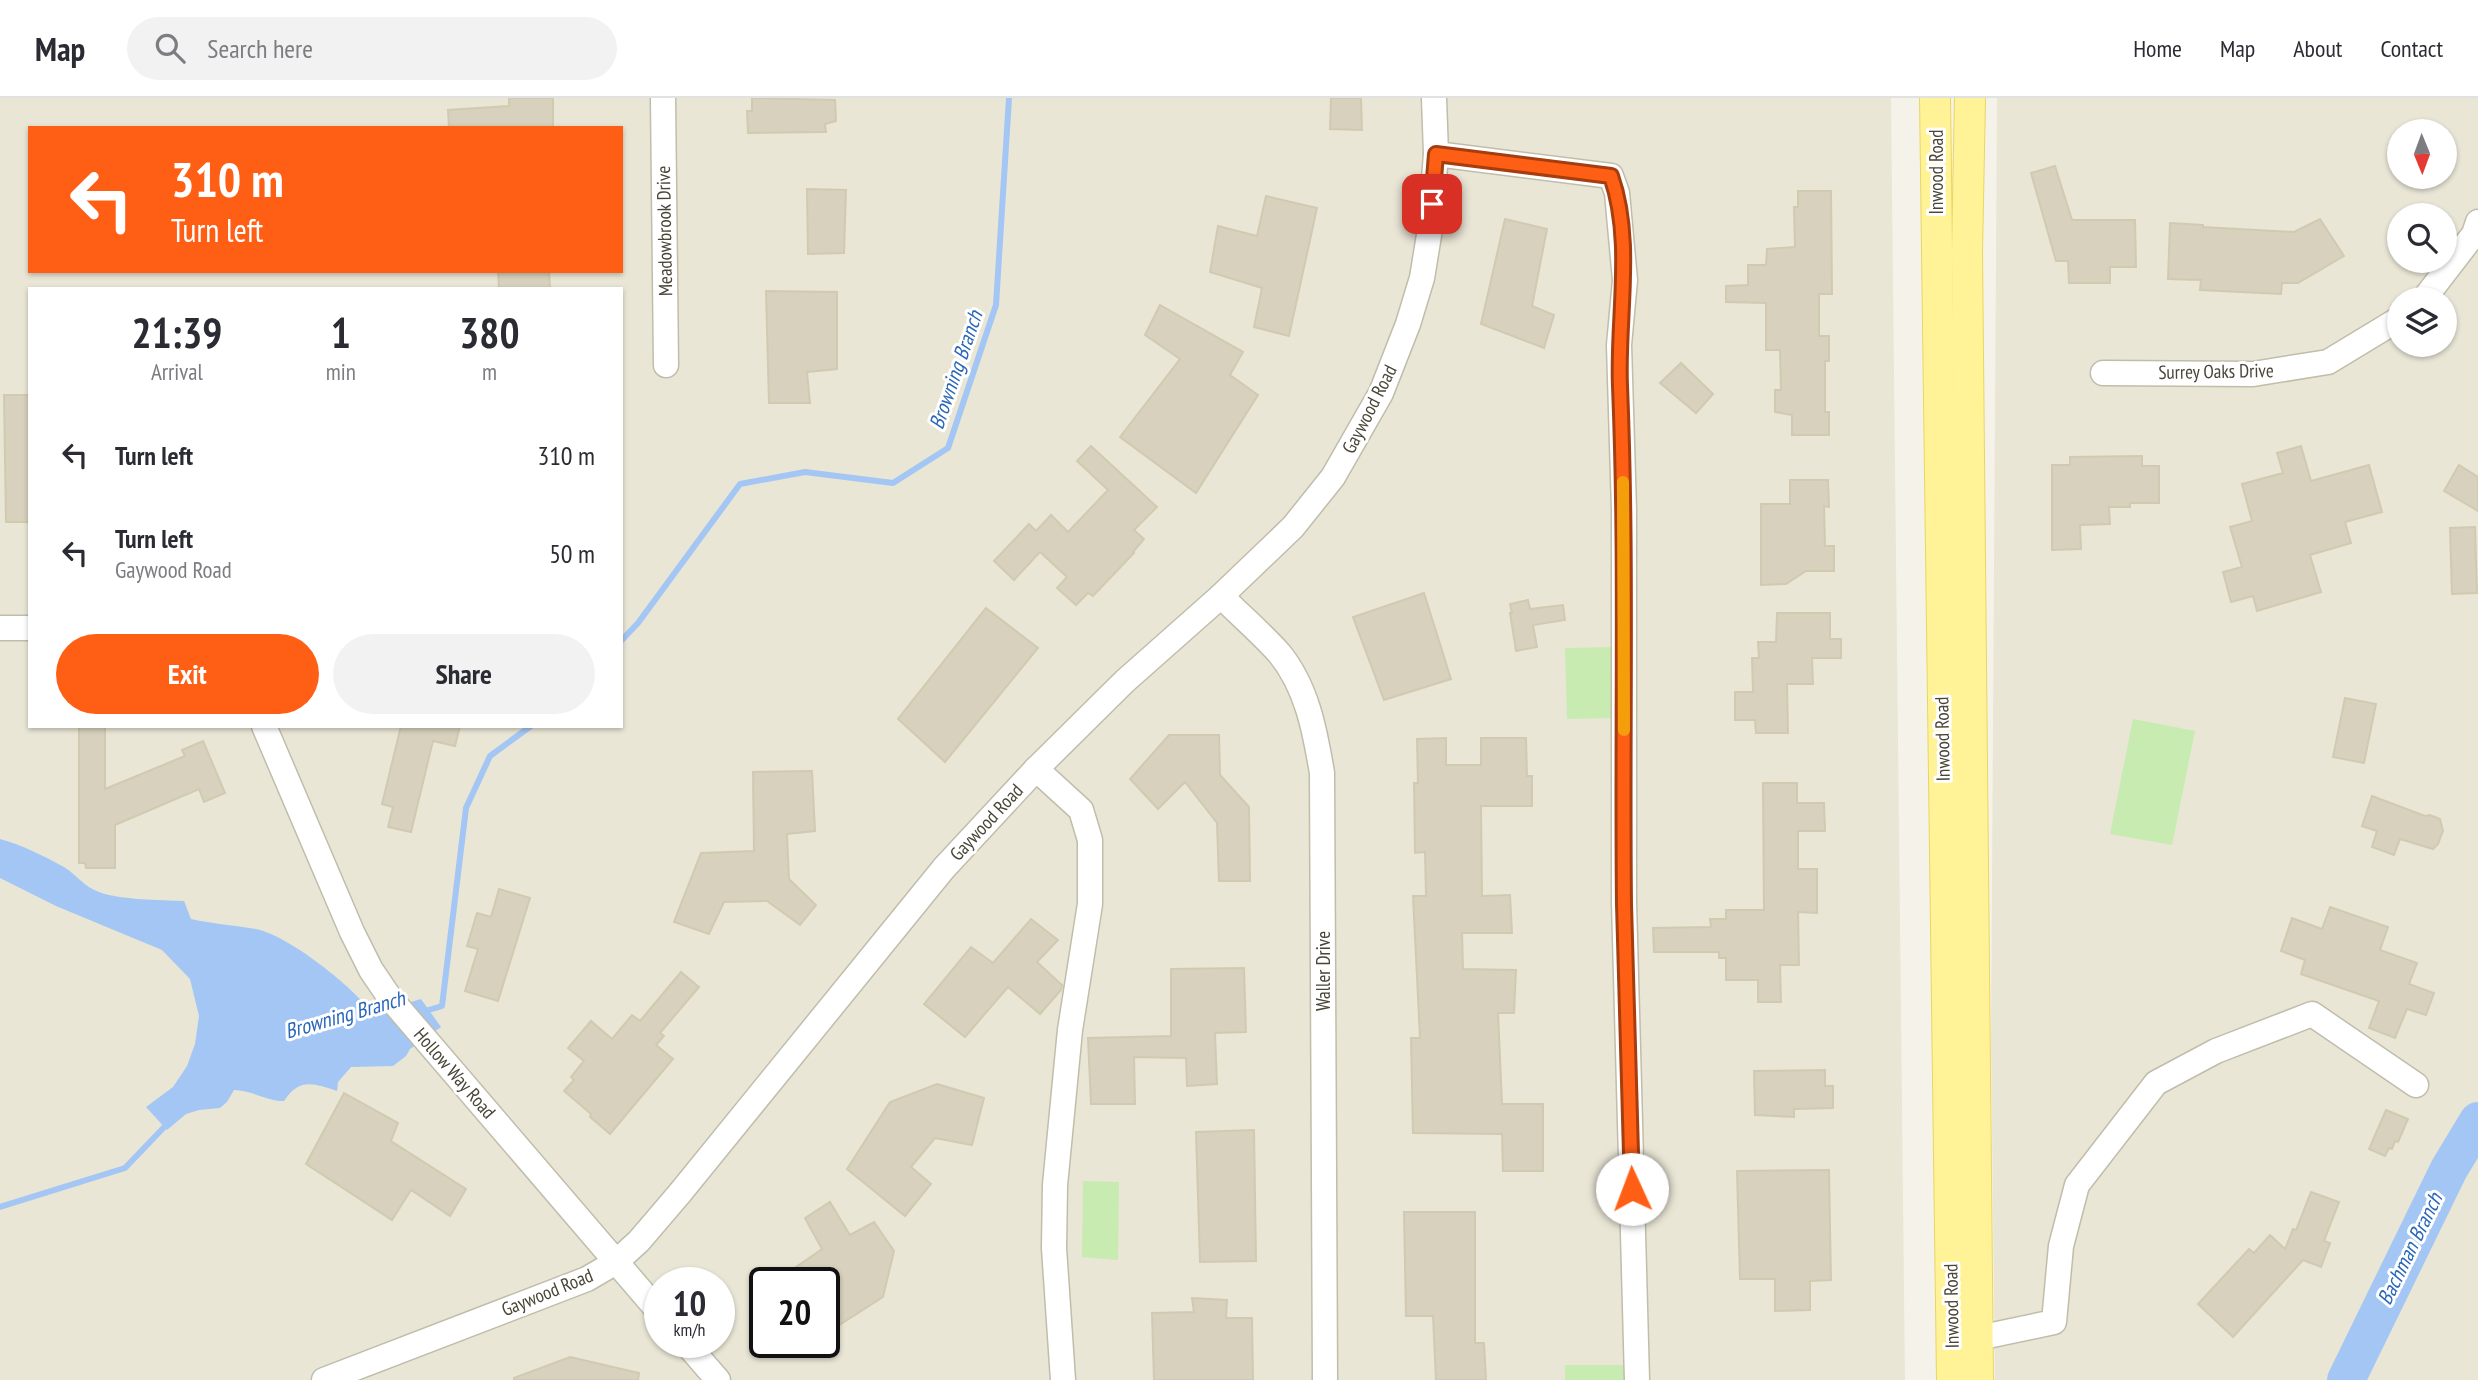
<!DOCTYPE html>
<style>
:root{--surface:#fff;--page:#f2f2f3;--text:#2b2b33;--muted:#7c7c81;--line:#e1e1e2;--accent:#ff5e15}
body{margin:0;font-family:"PT Sans Narrow",sans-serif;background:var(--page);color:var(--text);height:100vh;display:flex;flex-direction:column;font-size:26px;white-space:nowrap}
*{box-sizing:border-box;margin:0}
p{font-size:23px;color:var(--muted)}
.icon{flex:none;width:38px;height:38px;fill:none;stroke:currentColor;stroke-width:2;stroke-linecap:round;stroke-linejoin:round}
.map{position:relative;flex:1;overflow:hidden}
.drawer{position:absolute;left:28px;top:189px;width:595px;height:441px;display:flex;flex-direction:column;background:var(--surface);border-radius:0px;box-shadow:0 2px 5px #0004}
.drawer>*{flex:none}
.hud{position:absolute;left:28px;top:28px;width:595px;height:147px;border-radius:0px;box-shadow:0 2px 5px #0004;background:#ff5e15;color:#fff;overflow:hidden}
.needle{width:46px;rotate:179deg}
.tools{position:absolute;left:2387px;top:21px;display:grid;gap:14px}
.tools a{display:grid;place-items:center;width:70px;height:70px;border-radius:50%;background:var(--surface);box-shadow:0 2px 5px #0004;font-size:35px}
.speed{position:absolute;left:644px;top:1169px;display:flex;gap:14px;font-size:35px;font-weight:700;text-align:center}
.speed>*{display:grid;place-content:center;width:91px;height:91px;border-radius:50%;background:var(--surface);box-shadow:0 2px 5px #0004;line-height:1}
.speed small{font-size:18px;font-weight:400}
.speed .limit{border:4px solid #111;border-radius:10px;background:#fff;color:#111}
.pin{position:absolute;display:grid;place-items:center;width:60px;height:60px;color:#fff;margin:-30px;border-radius:14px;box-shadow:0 4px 10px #0006}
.me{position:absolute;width:77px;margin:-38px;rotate:358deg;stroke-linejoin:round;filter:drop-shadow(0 0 5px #0008)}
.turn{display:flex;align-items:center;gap:24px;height:147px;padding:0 28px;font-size:32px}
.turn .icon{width:91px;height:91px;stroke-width:2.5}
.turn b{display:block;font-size:49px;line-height:60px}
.eta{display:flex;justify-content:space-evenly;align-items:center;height:119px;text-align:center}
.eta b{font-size:42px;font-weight:700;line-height:49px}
.cta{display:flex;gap:14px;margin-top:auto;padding:14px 28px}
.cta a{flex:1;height:80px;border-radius:42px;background:var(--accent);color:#fff;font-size:28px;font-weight:700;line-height:80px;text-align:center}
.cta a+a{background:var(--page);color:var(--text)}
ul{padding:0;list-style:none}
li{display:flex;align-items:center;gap:21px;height:98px;padding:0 28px}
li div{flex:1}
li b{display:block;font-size:26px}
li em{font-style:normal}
header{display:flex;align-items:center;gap:42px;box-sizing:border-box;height:98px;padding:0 35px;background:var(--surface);border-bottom:2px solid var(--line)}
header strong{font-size:33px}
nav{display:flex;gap:38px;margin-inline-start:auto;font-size:24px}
.search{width:490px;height:63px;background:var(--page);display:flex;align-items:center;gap:18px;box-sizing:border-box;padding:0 24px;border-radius:38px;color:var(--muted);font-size:26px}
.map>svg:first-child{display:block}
</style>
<header>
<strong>Map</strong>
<div class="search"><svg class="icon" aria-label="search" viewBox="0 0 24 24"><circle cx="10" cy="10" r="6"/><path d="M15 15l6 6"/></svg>Search here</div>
<nav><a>Home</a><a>Map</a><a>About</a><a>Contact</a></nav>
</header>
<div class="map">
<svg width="2478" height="1282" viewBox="0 0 2478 1282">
<rect width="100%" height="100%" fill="#f5f3e9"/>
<g fill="#e9e6d6" fill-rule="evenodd">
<path d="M0,0H1891L1905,1282H0ZM30,30H621V173H30ZM30,191H621V628H30ZM660,1185H719V1244H660ZM765,1185H824V1244H765Z"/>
<path d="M1997,0H2478V1282H1995L1991,941ZM2399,33H2445V79H2399ZM2399,117H2445V163H2399ZM2399,201H2445V247H2399Z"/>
</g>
<g fill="#c7ebb0">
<polygon points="1616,549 1616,620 1567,621 1565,550"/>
<polygon points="2133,621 2195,633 2172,747 2110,736"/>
<polygon points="1083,1083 1119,1084 1118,1162 1082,1159"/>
<rect x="1565" y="1267" width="59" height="15"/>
</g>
<path fill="#a3c6f4" d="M0,741C22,747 44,758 64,769C76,776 84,789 99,794C121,802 160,802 184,803L191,821C212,826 234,827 256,831C289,838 349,886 370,912L381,913L421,901L441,929L410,951L406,958L393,968L351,969L338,984L337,993C313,985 299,980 284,1003C266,1003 251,992 234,992L227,1004L220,1010L199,1012L186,1016L167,1032L146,1009L173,989L187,968L195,946L199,918L190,881L162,852L56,808L0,780Z"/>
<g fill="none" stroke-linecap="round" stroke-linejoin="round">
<g stroke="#a3c6f4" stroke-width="6">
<polyline points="621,543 638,525 740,386 805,374 893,385 948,350 996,207 1009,0"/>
<polyline points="422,914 442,908 466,710 490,658 531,628"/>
<polyline points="0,1109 125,1070 169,1024"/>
</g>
<polyline stroke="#a3c6f4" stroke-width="38" points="2346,1282 2449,1071 2478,1023"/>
</g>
<g fill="#d7d1bd" stroke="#d2cab0" stroke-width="2">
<polygon points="509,0 553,0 553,30 449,30 448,12 509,8"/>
<polygon points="752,0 835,2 836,23 825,26 826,34 748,35 747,13 752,13"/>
<polygon points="1331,0 1361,0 1362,32 1330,31"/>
<polygon points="2055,68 2072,122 2135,122 2136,169 2110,169 2110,185 2069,185 2068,163 2056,163 2031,75"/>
<polygon points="807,91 846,92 844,155 808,156"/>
<polygon points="1798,93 1831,93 1832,196 1819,196 1819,238 1829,238 1829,263 1825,263 1825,314 1829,314 1829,337 1792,337 1792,317 1775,314 1775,292 1781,292 1780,252 1766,252 1766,205 1726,204 1726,188 1748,187 1748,167 1766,167 1767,151 1795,149 1794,109 1798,109"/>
<polygon points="1266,98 1317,110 1289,238 1254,229 1262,190 1210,174 1218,128 1257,138"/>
<polygon points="1505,121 1547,131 1532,208 1554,217 1544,250 1481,226"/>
<polygon points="2320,121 2344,158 2298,185 2282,185 2281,196 2200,192 2201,182 2168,181 2170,125 2203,127 2203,129 2294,134"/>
<polygon points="498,173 549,173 550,190 499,191"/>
<polygon points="766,193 837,194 837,271 807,274 810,305 769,305"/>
<polygon points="1160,207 1243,254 1230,277 1258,297 1196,395 1120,339 1180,261 1145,237"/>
<polygon points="1681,265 1713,296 1696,315 1660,285"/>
<polygon points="4,297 30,297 30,424 6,424"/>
<polygon points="1091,348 1157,409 1134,432 1144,441 1133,454 1134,455 1093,498 1088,495 1076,507 1057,490 1067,479 1040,454 1014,482 994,463 1029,426 1036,433 1051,417 1068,434 1108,392 1077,363"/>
<polygon points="2301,348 2311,383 2369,367 2382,414 2345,424 2351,445 2310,457 2321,494 2257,513 2253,498 2231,504 2223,474 2242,469 2230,429 2252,423 2242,386 2283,375 2277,355"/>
<polygon points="2142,358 2142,368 2159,368 2159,405 2130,405 2130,409 2109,409 2110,426 2080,427 2081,451 2052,452 2052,367 2070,367 2070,359"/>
<polygon points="2459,367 2478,379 2478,413 2444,393"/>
<polygon points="1790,382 1828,382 1829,409 1824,408 1825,448 1834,448 1834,473 1806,473 1786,486 1761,487 1761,406 1790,406"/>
<polygon points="2475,429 2477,495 2452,496 2450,430"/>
<polygon points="1424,495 1451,581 1384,602 1353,519"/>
<polygon points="1528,502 1530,511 1563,507 1565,522 1533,527 1537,549 1516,553 1510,515 1512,515 1510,506"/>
<polygon points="986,510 1038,550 945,664 898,621"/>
<polygon points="1777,515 1830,515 1830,541 1841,541 1841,560 1812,560 1813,586 1787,586 1788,635 1756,635 1755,622 1735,622 1735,594 1753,594 1752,560 1759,560 1758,544 1776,544"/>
<polygon points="2345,600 2376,606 2364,665 2333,659"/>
<polygon points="79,628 105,628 105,691 185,658 182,652 203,643 225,695 204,704 199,691 115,727 115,770 86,770 85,765 79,765"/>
<polygon points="401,628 460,628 455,648 433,643 411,734 388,729 393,709 382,706"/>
<polygon points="1169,637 1219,637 1220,677 1249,709 1250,783 1219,783 1217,725 1185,684 1158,711 1130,681"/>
<polygon points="1446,640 1446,667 1481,667 1481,640 1526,640 1527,678 1532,678 1532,708 1481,708 1482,798 1510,797 1512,835 1462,835 1463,871 1516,872 1514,915 1498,915 1502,1006 1543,1006 1543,1073 1503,1073 1502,1036 1413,1035 1411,940 1420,940 1413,798 1426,798 1425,754 1415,755 1414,685 1418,685 1417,641"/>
<polygon points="812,673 815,733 787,736 789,781 816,807 800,827 767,803 724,804 709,836 674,824 701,755 754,753 753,674"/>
<polygon points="1763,685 1797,685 1797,705 1824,705 1825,733 1798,733 1798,771 1817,771 1817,815 1798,814 1799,867 1780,867 1781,904 1758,904 1758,882 1726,882 1726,860 1719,860 1719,854 1654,854 1653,830 1711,829 1710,821 1726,821 1726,812 1764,812"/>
<polygon points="2372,698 2425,718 2430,717 2440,721 2443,733 2438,746 2433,751 2400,741 2394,757 2372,749 2377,733 2362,728"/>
<polygon points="499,791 530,800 498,903 465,893 478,851 467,848 477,815 491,819"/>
<polygon points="2330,809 2388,829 2380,852 2417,865 2409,886 2434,895 2426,917 2407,911 2395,940 2369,930 2379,903 2301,876 2305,862 2281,853 2292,820 2322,831"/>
<polygon points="1031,821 1058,842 1037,864 1062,887 1061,892 1040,916 1008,889 965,939 924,906 971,849 993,865"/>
<polygon points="1244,870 1246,934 1215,935 1217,986 1187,988 1186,960 1134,959 1135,1006 1091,1006 1088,940 1171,938 1171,871"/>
<polygon points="681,874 699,889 660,935 664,938 656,947 673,961 610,1036 590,1019 591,1016 564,993 574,982 571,979 584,963 568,950 591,923 612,941 632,917 640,923"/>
<polygon points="1825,972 1825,988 1833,988 1833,1010 1794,1011 1794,1019 1755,1017 1754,973"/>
<polygon points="937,986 984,1000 972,1047 935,1040 911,1069 931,1086 905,1118 847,1071 890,1004"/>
<polygon points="344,995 398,1025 391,1043 466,1091 450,1118 411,1092 392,1122 306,1066"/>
<polygon points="2386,1012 2408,1021 2398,1044 2395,1043 2392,1051 2389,1050 2385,1058 2369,1051"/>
<polygon points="1254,1032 1256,1163 1200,1164 1196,1034"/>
<polygon points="1829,1072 1831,1182 1810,1183 1810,1212 1775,1213 1775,1181 1740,1181 1737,1073"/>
<polygon points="2311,1094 2339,1104 2324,1143 2330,1145 2321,1169 2303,1162 2233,1239 2198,1206 2249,1151 2254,1155 2270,1137 2285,1151 2293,1131 2296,1132"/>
<polygon points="830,1104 850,1137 874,1124 894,1153 883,1199 824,1237 824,1185 773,1185 822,1151 805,1120"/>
<polygon points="1404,1114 1475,1114 1475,1245 1484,1245 1486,1282 1436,1282 1433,1218 1406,1218"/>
<polygon points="1192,1200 1227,1202 1226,1220 1252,1220 1253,1282 1154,1282 1152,1215 1194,1214"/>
<polygon points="570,1259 639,1275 638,1282 514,1282 514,1280"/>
</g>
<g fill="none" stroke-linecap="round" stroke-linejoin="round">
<defs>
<g id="minor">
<polyline points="663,0 666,267"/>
<polyline points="1436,56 1611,78 1617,95 1625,182 1619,247 1624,412 1624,804 1637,1282"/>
<polyline points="2424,201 2474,136 2478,124"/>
<polyline points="2103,275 2253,276 2328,264 2399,221"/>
<path d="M1221,498C1240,517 1261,535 1279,555C1307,589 1315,633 1322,675L1325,1282"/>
<polyline points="0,530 30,530"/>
<polyline points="264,628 352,834 371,872 390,900 660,1215"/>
<polyline points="1036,671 1081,712 1090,742 1090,806 1070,932 1055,1087 1054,1150 1063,1282"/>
<polyline points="1978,1240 2054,1224 2061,1148 2077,1087 2156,985 2216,953 2312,916 2416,987"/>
<polyline points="685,1244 718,1282"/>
<polyline points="324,1282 587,1181 616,1164 639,1143 680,1095 944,770 1036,671 1125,583 1221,498 1293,429 1333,379 1381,295 1408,226 1422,180 1430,131 1436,56 1434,0"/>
</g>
<g id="major">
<polyline points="1935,0 1952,1282"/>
<polyline points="1970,0 1967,154 1978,1282"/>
</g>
</defs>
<use href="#minor" stroke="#c1bdab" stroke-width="27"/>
<use href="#major" stroke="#e9d662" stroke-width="32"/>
<use href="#minor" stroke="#fff" stroke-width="24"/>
<use href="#major" stroke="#fff297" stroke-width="30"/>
</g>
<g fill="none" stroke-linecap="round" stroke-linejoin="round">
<defs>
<path id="route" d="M1432,106L1436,56L1611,78C1634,143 1617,221 1620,288C1627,461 1622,633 1624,806C1626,901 1629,996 1632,1091"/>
</defs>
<use href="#route" stroke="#a63d0e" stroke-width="18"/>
<use href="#route" stroke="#ff5e15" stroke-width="12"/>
<polyline stroke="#f59e0b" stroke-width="12" points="1623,384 1624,632"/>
</g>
<g text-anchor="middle" stroke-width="6" stroke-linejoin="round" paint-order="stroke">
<g font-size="19" fill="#494537" stroke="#fff">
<text transform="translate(1936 74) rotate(-90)" y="7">Inwood Road</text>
<text transform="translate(664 133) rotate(-91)" y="7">Meadowbrook Drive</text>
<text transform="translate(2216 273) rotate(-1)" y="7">Surrey Oaks Drive</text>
<text transform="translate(1369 311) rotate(-63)" y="7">Gaywood Road</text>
<text transform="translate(1942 641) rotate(-91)" y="7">Inwood Road</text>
<text transform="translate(986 724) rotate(-47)" y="7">Gaywood Road</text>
<text transform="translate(1323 873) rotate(-90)" y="7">Waller Drive</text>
<text transform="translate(455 975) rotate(49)" y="7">Hollow Way Road</text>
<text transform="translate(547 1194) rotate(-22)" y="7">Gaywood Road</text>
<text transform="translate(1951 1208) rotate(-91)" y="7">Inwood Road</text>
</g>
<g font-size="21" font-style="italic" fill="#2a67ba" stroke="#fff">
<text transform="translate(956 272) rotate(-71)" y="7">Browning Branch</text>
<text transform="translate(345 917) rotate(-16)" y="7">Browning Branch</text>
<text transform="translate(2410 1151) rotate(-64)" y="7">Bachman Branch</text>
</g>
</g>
</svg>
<div class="tools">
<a><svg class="needle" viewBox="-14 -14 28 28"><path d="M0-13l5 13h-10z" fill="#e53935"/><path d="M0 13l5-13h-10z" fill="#7c7c81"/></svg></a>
<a><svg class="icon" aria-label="search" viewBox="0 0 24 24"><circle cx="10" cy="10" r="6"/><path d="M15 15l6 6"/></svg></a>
<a><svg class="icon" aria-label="layers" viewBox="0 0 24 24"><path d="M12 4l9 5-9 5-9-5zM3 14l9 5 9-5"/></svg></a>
</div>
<div class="speed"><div>10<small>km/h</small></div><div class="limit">20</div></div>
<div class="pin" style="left:1432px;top:106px;background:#d93025"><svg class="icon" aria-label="arrive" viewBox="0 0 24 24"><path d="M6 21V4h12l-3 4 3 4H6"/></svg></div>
<svg class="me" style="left:1632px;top:1091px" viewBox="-20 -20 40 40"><circle r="19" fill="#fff"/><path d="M0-13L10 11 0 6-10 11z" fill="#ff5e15"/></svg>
<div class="hud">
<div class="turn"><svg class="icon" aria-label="left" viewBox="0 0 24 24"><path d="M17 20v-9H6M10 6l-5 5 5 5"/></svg><div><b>310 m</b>Turn left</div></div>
</div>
<section class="drawer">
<div class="eta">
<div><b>21:39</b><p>Arrival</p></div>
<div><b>1</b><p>min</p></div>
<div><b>380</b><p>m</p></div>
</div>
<ul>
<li><svg class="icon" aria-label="left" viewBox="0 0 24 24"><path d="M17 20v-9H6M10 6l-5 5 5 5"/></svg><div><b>Turn left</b></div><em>310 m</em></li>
<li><svg class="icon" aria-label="left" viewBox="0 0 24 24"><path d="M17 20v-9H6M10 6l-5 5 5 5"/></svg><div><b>Turn left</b><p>Gaywood Road</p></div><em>50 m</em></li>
</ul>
<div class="cta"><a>Exit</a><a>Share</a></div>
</section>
</div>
